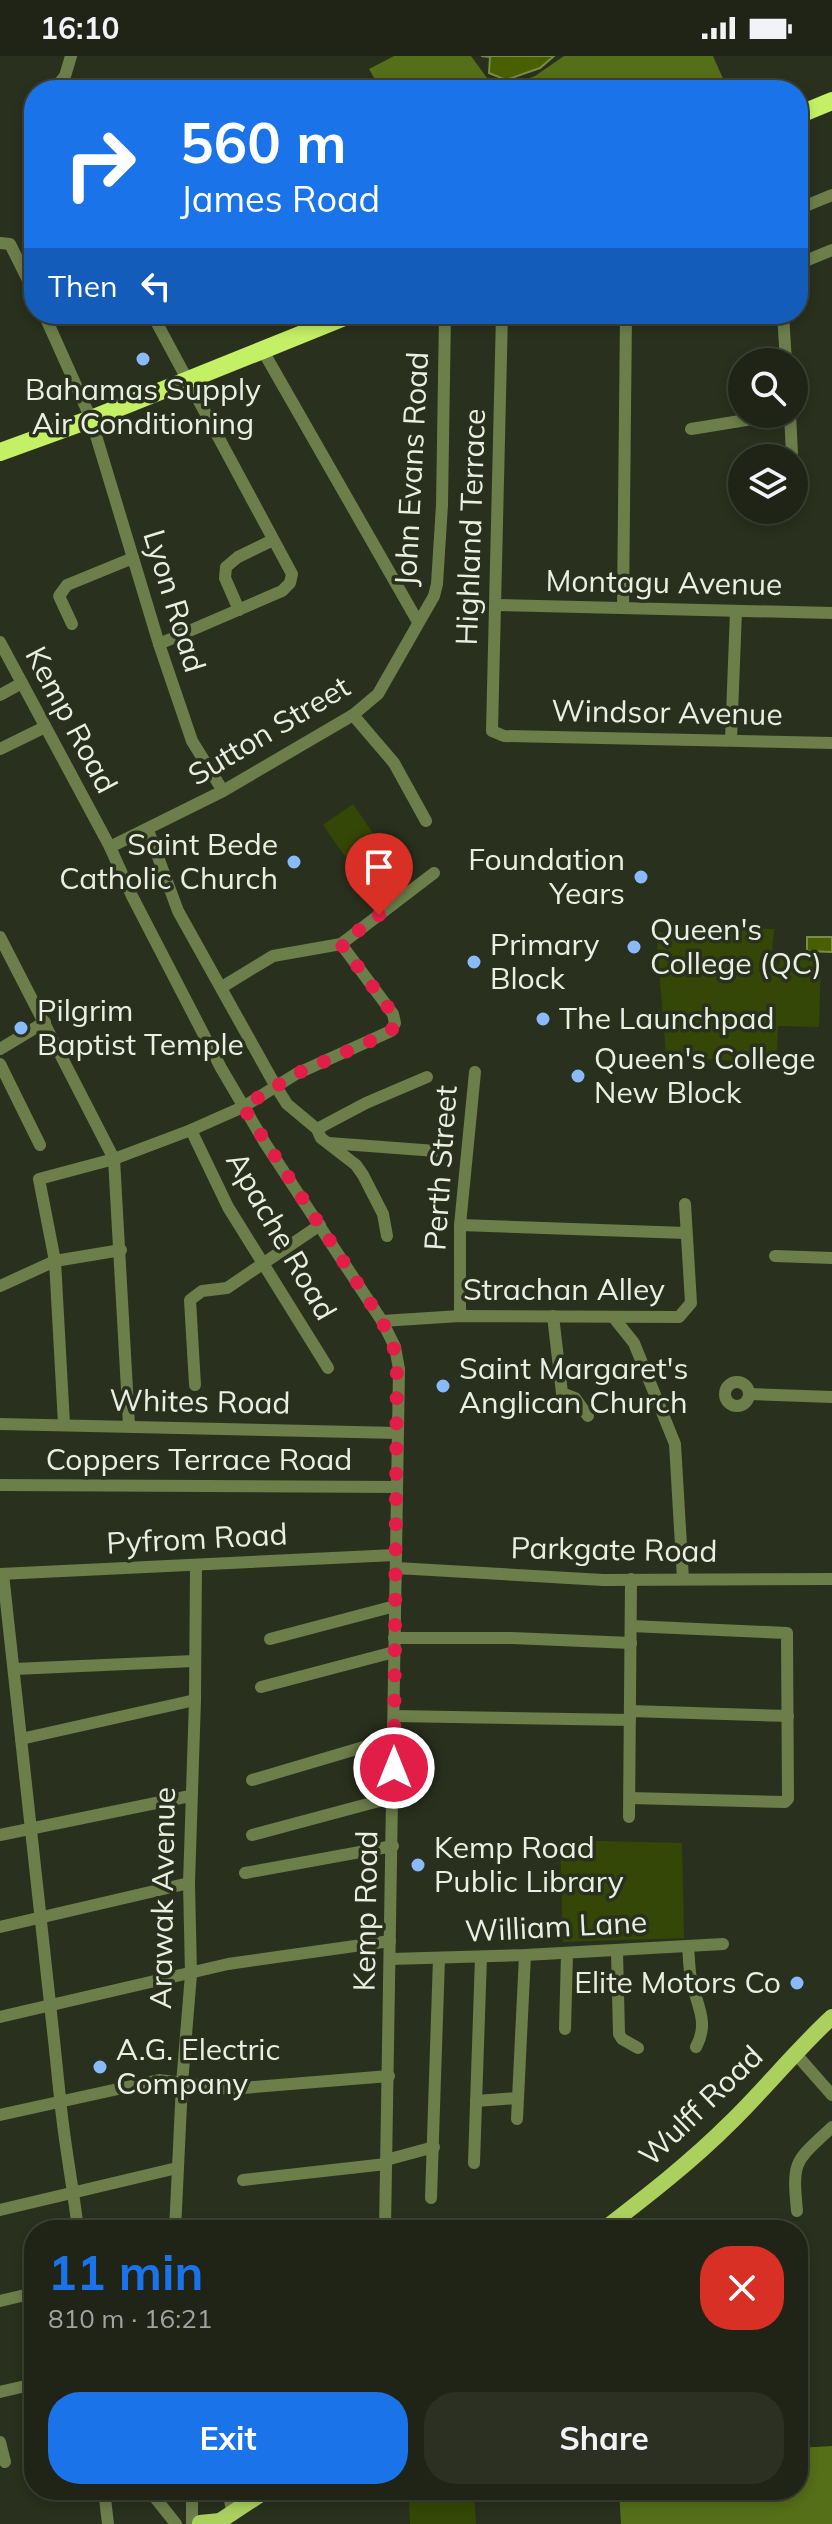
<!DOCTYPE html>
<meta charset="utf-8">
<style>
:root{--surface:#1f2416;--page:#2c3023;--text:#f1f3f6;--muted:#a1a4a1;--line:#3c4135;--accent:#1a73e8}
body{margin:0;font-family:Mulish,sans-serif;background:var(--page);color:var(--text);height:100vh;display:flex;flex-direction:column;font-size:30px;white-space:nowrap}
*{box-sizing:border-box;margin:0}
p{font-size:26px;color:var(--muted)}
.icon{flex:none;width:44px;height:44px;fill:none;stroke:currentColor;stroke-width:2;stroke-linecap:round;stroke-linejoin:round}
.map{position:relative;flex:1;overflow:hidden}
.details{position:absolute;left:24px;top:2164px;width:784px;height:280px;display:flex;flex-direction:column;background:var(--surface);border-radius:32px;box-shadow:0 4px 12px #0003,0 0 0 2px var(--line)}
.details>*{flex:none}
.hud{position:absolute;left:24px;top:24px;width:784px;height:244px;border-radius:32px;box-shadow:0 4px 12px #0003,0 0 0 2px var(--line);background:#1a73e8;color:#fff;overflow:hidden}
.buttons{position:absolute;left:728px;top:292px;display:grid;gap:16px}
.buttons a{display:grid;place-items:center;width:80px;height:80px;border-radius:50%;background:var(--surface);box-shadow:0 4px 12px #0003,0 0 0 2px var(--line);font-size:40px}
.pin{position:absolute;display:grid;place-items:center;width:68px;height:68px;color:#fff;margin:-82px -34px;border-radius:50% 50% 50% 0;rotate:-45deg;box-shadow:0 0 8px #0007}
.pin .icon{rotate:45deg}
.me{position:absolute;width:88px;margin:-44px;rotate:0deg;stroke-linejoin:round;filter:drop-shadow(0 0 6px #0008)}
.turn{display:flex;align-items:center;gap:28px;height:168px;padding:0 24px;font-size:36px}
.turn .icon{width:104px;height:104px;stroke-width:2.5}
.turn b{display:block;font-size:56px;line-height:68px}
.then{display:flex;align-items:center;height:76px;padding:0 24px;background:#0003;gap:16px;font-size:30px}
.round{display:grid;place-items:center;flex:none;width:84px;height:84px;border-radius:32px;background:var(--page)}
.head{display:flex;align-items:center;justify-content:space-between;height:136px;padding:0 24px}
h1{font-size:48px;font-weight:700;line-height:60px;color:var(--accent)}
.cta{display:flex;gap:16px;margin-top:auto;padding:16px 24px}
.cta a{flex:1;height:92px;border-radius:32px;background:var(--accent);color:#fff;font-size:32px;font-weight:700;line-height:92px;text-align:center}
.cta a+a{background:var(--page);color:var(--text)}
.status{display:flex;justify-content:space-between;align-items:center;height:56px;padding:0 40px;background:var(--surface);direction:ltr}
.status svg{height:22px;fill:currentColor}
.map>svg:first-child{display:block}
</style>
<div class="status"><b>16:10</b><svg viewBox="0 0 49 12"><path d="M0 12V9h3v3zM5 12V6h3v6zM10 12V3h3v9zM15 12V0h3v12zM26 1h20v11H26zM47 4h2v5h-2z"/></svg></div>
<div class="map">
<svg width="832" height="2468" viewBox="0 0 832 2468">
<rect width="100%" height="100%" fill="#29301d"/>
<g fill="#354706">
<polygon points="353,748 383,792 354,813 323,769"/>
<polygon points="678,871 774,873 772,895 779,912 780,903 821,904 819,971 778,970 777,994 766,999 762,1007 666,1000 656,875 665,878"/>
<polygon points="560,1784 682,1787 684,1882 563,1886"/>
<polygon points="474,2438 476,2468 410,2468 409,2442"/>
</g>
<g fill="#556e18">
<polygon points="394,0 471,0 487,22 505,31 535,20 564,0 713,0 728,34 581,34 574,22 553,34 381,34 369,13"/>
<polygon points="832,2390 832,2468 621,2468 619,2434 798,2434 798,2392"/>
</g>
<g fill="#486000" stroke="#798b44" stroke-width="2">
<polygon points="481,0 554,0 540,12 506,24 489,17 490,1"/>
<polygon points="807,881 832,881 832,896 807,895"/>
</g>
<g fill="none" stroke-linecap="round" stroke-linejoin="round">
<g stroke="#6c7e4a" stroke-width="12">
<polyline points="54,34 65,20 71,0"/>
<polyline points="798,153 832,139"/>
<polyline points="0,187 10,188 34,236"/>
<polyline points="798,208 832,194"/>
<polyline points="44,258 91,363 159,588 192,685 223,735"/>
<polyline points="152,258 292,518 290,527 282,535 159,588"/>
<polyline points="502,258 492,675 504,680 832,687"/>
<polyline points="783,258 786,306"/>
<polyline points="263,295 418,566"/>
<polyline points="790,358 792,398"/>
<polyline points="691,373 783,358"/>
<polyline points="495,549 832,557"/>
<polyline points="623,551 626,258"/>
<polyline points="239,554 225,522 226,511 238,501 273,484"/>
<polyline points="72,568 59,540 67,529 133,502"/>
<polyline points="0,586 110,791 132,840 221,1012 265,1087 382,1265 395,1291 399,1313 385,2174"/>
<polyline points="0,639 22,627"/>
<polyline points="353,659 394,707 426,765"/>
<polyline points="731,684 736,555"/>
<polyline points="0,693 45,671"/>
<polyline points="148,774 178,855 275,1029 287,1048 317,1073 321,1082 356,1109 363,1119 383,1158 387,1180"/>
<polyline points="110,791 223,735 353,659 378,638 434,540 437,528 442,449 445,258"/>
<polyline points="0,881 114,1103 129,1369"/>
<polyline points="222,931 273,900 341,888 434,817"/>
<polyline points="0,993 45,966"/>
<polyline points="0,1008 40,1089"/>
<polyline points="317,1073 366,1047 427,1021"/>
<polyline points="191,1074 228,1151 328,1312"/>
<polyline points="329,1087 436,1095"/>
<polyline points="460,1169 686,1177"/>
<polyline points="775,1200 832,1202"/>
<polyline points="0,1230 55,1205 121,1194"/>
<polyline points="460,1260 460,1169 475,1016"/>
<polyline points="553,1260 562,1337 575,1342 588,1360"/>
<polyline points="614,1262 634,1287 675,1388 683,1523"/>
<polyline points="382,1265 460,1260 679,1261 691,1247 685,1148"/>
<circle cx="737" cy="1338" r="12"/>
<polyline points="195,1329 190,1244 202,1235 227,1232 320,1169"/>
<polyline points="749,1338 832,1341"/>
<polyline points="0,1368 398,1377"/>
<polyline points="64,1368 55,1205 39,1123 114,1103 191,1074 243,1051 296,1018 391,975 395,967 393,958 341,888"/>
<polyline points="0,1429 397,1431"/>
<polyline points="396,1512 603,1524 832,1523"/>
<polyline points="0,1518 395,1499"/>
<path d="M3,1518C23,1692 42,1867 60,2042C64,2086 73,2130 78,2174"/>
<polyline points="394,1582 512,1582 631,1587"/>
<polyline points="270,1583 395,1550"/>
<polyline points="14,1613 194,1605"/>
<polyline points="261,1631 394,1596"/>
<polyline points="630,1655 788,1660"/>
<polyline points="394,1660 630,1664"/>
<polyline points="21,1683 195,1644"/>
<polyline points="252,1724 394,1682"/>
<polyline points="630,1742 785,1746 788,1743 787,1577 631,1570"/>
<polyline points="629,1761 631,1523"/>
<polyline points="0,1779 190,1740"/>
<polyline points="252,1779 394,1741"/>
<polyline points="245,1817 393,1790"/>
<polyline points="0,1871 189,1827"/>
<path d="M688,1890C689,1901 689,1912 691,1923C696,1948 710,1966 696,1991"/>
<polyline points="617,1895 619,1978 622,1983 638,1992"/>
<polyline points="391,1903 525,1899 723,1888"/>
<polyline points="0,1961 228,1908 390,1885"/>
<polyline points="565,1973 567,1897"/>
<polyline points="795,1997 832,2039"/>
<polyline points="476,2045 517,2042"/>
<polyline points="0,2059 159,2024 230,2033 389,2020"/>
<polyline points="517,2063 525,1899"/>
<polyline points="386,2104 434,2091"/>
<polyline points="474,2107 481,1901"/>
<polyline points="243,2124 386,2108"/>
<polyline points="431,2142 439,1902"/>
<polyline points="0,2154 177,2112"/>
<path d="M797,2155C792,2103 795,2106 832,2071"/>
<polyline points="175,2174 182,2028 191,1918 189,1827 195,1644 196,1510"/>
<polyline points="0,2245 34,2237"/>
<polyline points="0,2336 34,2328"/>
<polyline points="0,2386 5,2406"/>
<polyline points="104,2434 108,2468"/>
<polyline points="149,2434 176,2468"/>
<polyline points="228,2434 233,2459"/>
<polyline points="192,2467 192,2434"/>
</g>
<g stroke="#abd05e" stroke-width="16">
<path d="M603,2174C647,2140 691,2106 730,2067C765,2033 796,1994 832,1961"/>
<polyline points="200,2467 220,2465 267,2434"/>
</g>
<g stroke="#c3f065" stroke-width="18">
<polyline points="798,59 832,45"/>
<polyline points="0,396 91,363 352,258"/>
</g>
</g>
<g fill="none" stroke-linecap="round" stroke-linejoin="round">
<path stroke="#e11d48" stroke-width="14" stroke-dasharray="0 25.2" d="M379,859L341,888L393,958C398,969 393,974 384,979L296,1018L243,1051L382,1265L397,1300L394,1712"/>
</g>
<g fill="#89bafc" stroke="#29301d" stroke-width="3">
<circle cx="143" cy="303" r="8"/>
<circle cx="294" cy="806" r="8"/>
<circle cx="641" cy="821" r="8"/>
<circle cx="634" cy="891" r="8"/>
<circle cx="474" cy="906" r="8"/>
<circle cx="543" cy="963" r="8"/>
<circle cx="21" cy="972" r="8"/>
<circle cx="578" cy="1020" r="8"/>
<circle cx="443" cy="1330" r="8"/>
<circle cx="418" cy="1809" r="8"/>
<circle cx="797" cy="1927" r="8"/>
<circle cx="100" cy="2011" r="8"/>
</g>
<g text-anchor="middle" stroke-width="7" stroke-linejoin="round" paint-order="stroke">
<g font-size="30" fill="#eaefe3" stroke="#29301d" text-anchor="start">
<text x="143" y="344" text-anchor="middle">Bahamas Supply<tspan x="143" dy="34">Air Conditioning</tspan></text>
<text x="278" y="799" text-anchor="end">Saint Bede<tspan x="278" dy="34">Catholic Church</tspan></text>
<text x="625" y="814" text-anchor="end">Foundation<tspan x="625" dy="34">Years</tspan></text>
<text x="650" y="884">Queen's<tspan x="650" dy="34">College (QC)</tspan></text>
<text x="490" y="899">Primary<tspan x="490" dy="34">Block</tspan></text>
<text x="37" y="965">Pilgrim<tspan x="37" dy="34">Baptist Temple</tspan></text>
<text x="559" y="973">The Launchpad</text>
<text x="594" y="1013">Queen's College<tspan x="594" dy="34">New Block</tspan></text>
<text x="459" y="1323">Saint Margaret's<tspan x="459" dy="34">Anglican Church</tspan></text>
<text x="434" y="1802">Kemp Road<tspan x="434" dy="34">Public Library</tspan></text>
<text x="781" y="1937" text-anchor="end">Elite Motors Co</text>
<text x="116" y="2004">A.G. Electric<tspan x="116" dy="34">Company</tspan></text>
</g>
<g font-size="30" fill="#eaefe3" stroke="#29301d">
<text transform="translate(412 413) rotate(-87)" y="10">John Evans Road</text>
<text transform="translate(471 471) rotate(-88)" y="10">Highland Terrace</text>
<text transform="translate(664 527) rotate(1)" y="10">Montagu Avenue</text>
<text transform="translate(174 545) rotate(73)" y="10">Lyon Road</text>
<text transform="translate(667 657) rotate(1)" y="10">Windsor Avenue</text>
<text transform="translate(71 664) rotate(62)" y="10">Kemp Road</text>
<text transform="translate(269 675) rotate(-31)" y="10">Sutton Street</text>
<text transform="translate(441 1112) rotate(-86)" y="10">Perth Street</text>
<text transform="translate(281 1180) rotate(60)" y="10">Apache Road</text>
<text x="564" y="1244">Strachan Alley</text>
<text transform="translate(200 1346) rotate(1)" y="10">Whites Road</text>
<text x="199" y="1414">Coppers Terrace Road</text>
<text transform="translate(197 1483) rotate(-3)" y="10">Pyfrom Road</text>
<text transform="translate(614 1494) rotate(1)" y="10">Parkgate Road</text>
<text transform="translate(163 1842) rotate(-89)" y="10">Arawak Avenue</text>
<text transform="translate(366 1855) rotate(-89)" y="10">Kemp Road</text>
<text transform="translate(556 1871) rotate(-3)" y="10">William Lane</text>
<text transform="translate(701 2050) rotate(-44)" y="10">Wulff Road</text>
</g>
</g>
</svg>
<div class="buttons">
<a><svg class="icon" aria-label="search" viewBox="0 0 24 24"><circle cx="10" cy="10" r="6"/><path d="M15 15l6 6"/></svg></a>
<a><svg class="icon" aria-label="layers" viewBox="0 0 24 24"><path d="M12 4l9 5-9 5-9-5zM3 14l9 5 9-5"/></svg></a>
</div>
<div class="pin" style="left:379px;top:859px;background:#d93025"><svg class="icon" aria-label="arrive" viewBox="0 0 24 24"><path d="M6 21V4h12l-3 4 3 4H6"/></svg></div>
<svg class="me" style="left:394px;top:1712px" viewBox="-20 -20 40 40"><circle r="17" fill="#e11d48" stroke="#fff" stroke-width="3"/><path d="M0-11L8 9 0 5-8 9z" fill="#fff"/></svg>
<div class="hud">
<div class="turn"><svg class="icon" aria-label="right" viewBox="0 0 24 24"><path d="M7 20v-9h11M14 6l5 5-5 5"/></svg><div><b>560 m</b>James Road</div></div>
<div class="then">Then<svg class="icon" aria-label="left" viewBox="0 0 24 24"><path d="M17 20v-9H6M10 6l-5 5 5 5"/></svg></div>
</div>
<section class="details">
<div class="head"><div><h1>11 min</h1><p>810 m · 16:21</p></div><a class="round" style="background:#d93025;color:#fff"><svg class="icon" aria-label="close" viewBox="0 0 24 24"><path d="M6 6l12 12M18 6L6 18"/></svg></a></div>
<div class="cta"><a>Exit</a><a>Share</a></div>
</section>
</div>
